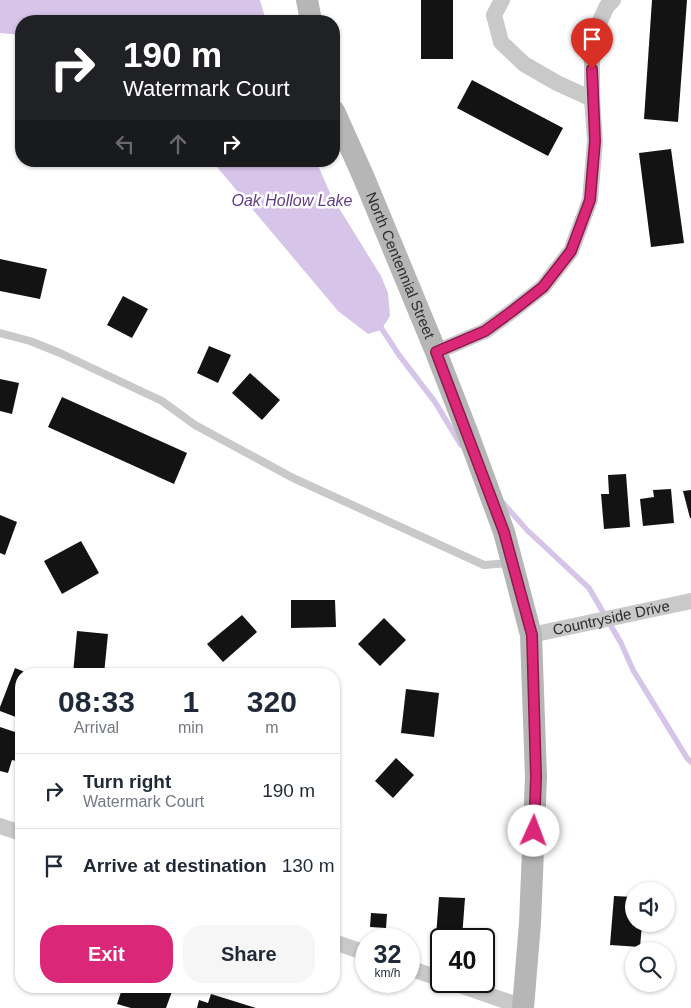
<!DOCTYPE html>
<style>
:root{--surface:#fff;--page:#f6f6f7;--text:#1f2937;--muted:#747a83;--line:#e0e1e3;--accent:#db2777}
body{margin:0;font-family:Arial,sans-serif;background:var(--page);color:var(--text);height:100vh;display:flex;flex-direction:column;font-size:19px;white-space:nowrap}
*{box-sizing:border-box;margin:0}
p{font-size:16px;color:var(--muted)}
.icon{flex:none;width:28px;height:28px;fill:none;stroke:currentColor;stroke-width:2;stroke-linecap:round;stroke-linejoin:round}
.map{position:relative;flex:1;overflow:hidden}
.side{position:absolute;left:15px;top:668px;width:325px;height:325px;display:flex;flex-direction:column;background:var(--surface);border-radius:20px;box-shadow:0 1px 4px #0004}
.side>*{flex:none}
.banner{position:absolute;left:15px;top:15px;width:325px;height:152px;border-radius:20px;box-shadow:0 1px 4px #0004;background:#202124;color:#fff;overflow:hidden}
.tools{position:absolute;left:625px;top:882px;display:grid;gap:10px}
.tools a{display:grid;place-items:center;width:50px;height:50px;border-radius:50%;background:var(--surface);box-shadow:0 1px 4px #0004;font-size:25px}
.speed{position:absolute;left:355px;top:928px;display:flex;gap:10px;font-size:25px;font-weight:700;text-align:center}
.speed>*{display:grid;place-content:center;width:65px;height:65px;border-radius:50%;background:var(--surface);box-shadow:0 1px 4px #0004;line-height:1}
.speed small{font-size:12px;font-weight:400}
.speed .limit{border:2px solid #111;border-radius:8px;background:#fff;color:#111}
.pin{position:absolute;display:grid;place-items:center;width:42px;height:42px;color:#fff;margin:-51px -21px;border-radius:50% 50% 50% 0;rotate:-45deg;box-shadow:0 0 5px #0007}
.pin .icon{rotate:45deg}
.me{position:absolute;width:55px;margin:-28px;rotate:2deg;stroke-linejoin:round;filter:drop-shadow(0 0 4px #0008)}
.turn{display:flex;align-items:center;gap:18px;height:105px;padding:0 25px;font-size:22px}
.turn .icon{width:65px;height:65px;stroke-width:2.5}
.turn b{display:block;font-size:35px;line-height:42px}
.lanes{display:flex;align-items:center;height:48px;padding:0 25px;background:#0003;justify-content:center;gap:25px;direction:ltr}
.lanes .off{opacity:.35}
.eta{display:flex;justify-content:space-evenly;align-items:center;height:85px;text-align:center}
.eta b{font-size:30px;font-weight:600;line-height:35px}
.button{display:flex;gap:10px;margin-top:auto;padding:10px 25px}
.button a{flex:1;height:58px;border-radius:20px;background:var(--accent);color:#fff;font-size:20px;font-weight:600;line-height:58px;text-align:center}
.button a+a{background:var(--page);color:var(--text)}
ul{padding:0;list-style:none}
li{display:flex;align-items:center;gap:15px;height:75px;padding:0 25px;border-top:1px solid var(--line)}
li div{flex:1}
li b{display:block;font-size:19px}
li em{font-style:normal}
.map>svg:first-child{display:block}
</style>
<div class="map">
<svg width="691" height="1008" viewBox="0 0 691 1008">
<rect width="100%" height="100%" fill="#fff"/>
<g fill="#d7c5e9">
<polygon points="0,0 260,0 266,21 21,21 21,35 0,33"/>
<polygon points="212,161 316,161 331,195 381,276 388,293 390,316 381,330 368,334 338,311"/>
</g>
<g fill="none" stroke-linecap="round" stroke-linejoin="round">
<g stroke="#d7c5e9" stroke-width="5.5">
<polyline points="378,323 399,355 435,402 461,445"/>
<polyline points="503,503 527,530 589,588 621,643 633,670 687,758 691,762"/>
</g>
</g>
<g fill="#131313">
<rect x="421" y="0" width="32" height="59"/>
<polygon points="652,0 687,0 678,122 644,119"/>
<polygon points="472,80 563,128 548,156 457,108"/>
<polygon points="671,149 684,243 651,247 639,153"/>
<polygon points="0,259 47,269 40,299 0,291"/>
<polygon points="123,296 148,309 132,338 107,325"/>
<polygon points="209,346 231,355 218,383 197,373"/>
<polygon points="250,373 280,400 262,420 232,393"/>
<polygon points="0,379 19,383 12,414 0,411"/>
<polygon points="62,397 187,453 174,484 48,427"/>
<polygon points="626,474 630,527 604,529 601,494 609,494 608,475"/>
<polygon points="671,489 674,523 643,526 640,499 654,497 653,490"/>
<polygon points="691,490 691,518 690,518 683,491"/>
<polygon points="0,515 17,522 5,555 0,553"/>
<polygon points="81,541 99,573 62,594 44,561"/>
<polygon points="291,600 335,600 336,627 291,628"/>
<polygon points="242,615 257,632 223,662 207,644"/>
<polygon points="384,618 406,640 380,666 358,644"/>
<polygon points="77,631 108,634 104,674 73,674"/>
<polygon points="15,668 30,674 21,674 21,719 0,711 0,707"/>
<polygon points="406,689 439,693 434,737 401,733"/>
<polygon points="0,727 21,734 21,762 12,760 8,773 0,771"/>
<polygon points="396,758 414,775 393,798 375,781"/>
<polygon points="614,896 634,897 634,924 642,924 640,947 610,945"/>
<polygon points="439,897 465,898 462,938 436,936"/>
<polygon points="371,913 387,914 386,928 370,927"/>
<polygon points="123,986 174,986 166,1008 131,1008 117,1004"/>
<polygon points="211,994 256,1008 197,1008 199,1000 208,1003"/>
</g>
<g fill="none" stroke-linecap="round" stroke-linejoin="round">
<polyline stroke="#c9c9c9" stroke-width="8" points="0,333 30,341 60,353 162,401 195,425 293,478 484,565 510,563"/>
<g stroke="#c9c9c9" stroke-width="16">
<polyline points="502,0 494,15 501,42 524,64 557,83 592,99"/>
<polyline points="436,352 485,331 511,312 543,287 571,251 590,200 595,141 592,99 592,38 607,6 613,0"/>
<path id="s1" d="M531,635L691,601"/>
<polyline points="0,826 21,833"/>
<polyline points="334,942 366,953"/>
<polyline points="409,968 441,979"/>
<polyline points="448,981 523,1007"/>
</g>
<g stroke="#b6b6b6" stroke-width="22">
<polyline points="307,0 311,21"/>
<path id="s2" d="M334,111L364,178L436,352L466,429L504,532L531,635L536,777L530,923L523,1008"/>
</g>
</g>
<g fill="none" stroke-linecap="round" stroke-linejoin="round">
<defs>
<polyline id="route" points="534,831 536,777 532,635 504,532 436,352 485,331 511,312 543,287 571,251 590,200 595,141 592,69"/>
</defs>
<use href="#route" stroke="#8e194d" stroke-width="12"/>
<use href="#route" stroke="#db2777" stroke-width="9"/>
</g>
<g text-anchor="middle" stroke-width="5" stroke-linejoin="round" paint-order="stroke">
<g font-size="15" fill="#2c2c2c" stroke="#fff">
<text dy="5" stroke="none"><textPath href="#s2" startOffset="168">North Centennial Street</textPath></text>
<text dy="5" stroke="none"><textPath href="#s1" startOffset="82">Countryside Drive</textPath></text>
</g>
<g font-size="16" font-style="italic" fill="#633d8a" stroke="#fff">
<text x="292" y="206">Oak Hollow Lake</text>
</g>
</g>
</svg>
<div class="tools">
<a><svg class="icon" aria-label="sound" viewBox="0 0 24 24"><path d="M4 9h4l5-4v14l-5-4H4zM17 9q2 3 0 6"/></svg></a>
<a><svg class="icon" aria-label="search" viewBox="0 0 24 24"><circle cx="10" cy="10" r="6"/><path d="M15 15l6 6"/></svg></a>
</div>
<div class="speed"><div>32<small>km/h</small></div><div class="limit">40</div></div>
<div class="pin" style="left:592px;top:69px;background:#d93025"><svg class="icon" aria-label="arrive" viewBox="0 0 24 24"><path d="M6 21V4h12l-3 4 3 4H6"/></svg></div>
<svg class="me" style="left:534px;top:831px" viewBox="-20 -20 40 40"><circle r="19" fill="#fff"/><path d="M0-13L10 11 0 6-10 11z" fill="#db2777"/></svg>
<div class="banner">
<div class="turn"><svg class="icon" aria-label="right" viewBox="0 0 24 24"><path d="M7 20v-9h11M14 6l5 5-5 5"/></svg><div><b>190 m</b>Watermark Court</div></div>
<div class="lanes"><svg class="icon off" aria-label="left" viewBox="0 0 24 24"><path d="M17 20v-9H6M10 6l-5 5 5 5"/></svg><svg class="icon off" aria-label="ahead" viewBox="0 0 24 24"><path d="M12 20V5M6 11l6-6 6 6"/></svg><svg class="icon" aria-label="right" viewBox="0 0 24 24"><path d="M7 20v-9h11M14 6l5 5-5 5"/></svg></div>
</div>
<section class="side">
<div class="eta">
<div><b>08:33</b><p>Arrival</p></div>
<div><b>1</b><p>min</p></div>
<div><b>320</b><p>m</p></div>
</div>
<ul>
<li><svg class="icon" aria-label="right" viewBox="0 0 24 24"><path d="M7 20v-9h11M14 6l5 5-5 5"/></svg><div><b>Turn right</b><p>Watermark Court</p></div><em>190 m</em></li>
<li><svg class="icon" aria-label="arrive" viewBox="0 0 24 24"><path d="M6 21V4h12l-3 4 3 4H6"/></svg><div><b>Arrive at destination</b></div><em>130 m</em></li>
</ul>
<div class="button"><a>Exit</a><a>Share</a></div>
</section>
</div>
